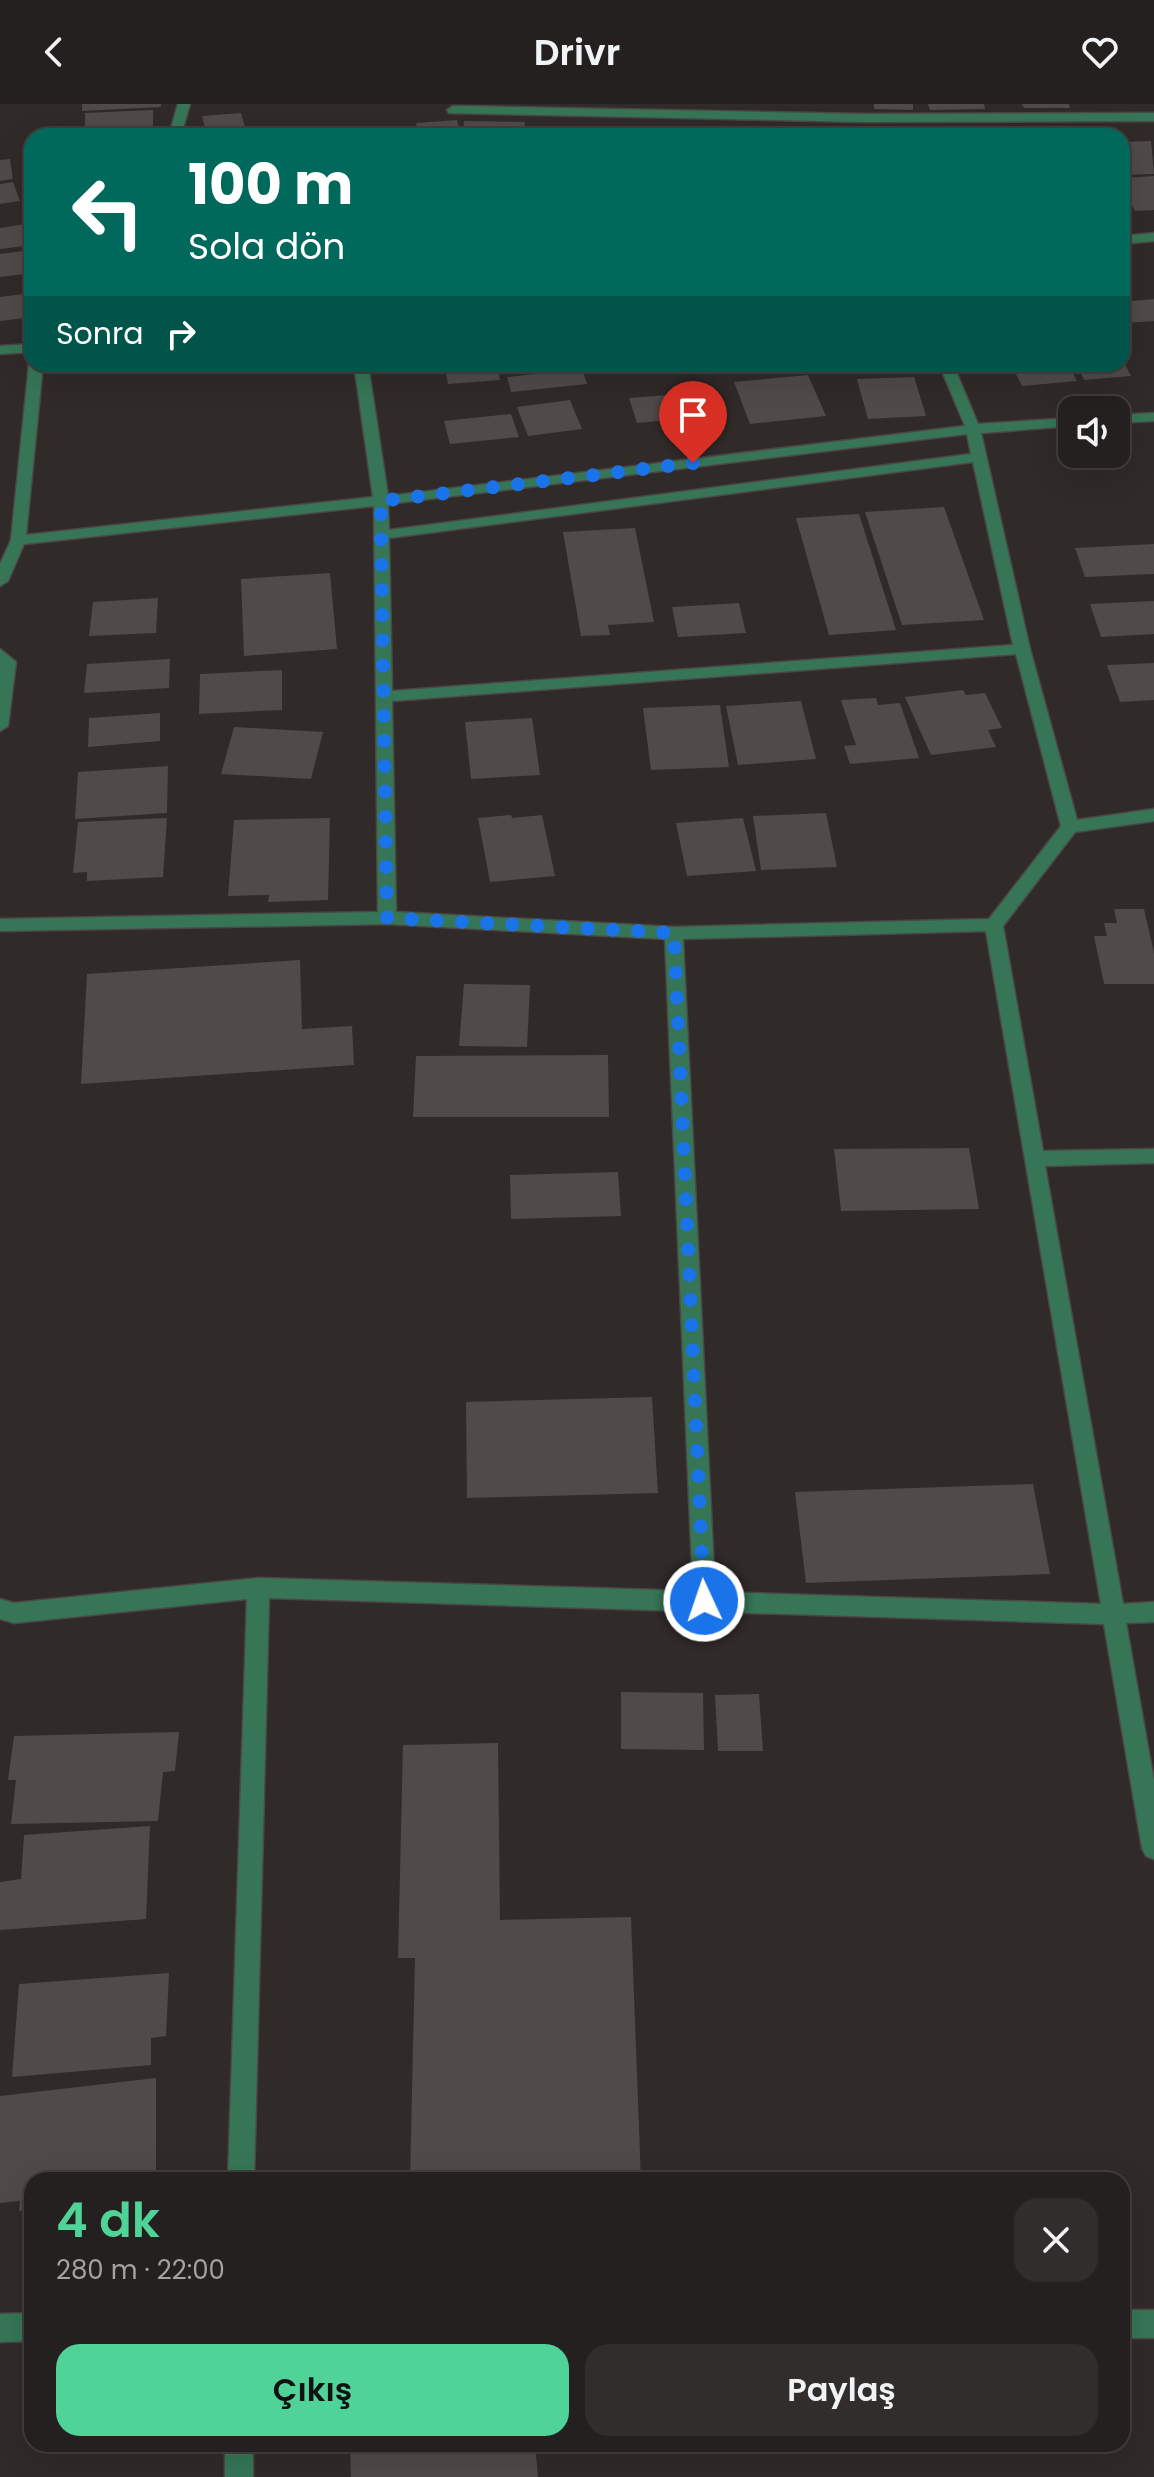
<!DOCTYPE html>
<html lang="tr">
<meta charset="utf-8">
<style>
:root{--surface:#24201f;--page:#302d2c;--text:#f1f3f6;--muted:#a3a3a4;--line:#413e3d;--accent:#50d398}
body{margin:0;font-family:Poppins,sans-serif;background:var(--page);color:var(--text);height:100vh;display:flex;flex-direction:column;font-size:30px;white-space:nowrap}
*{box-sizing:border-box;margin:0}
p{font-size:26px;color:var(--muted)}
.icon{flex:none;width:44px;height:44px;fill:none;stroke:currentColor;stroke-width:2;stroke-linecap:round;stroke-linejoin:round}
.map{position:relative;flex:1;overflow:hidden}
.drawer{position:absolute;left:24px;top:2068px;width:1106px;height:280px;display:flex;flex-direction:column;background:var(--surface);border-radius:24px;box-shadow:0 8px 32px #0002,0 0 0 2px var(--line)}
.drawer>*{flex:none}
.top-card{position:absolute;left:24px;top:24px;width:1106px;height:244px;border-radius:24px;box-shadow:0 8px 32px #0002,0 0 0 2px var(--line);background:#00695c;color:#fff;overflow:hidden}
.tools{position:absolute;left:1058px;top:292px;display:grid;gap:16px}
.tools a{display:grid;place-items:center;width:72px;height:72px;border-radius:16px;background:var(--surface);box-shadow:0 8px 32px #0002,0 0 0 2px var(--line);font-size:40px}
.pin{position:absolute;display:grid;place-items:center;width:68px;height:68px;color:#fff;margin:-82px -34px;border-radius:50% 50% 50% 0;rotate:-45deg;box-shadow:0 0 8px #0007}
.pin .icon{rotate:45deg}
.me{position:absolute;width:88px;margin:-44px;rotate:357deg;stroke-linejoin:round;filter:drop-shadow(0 0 6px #0008)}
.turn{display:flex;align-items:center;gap:28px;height:168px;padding:0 32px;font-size:36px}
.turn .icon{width:104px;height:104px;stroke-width:2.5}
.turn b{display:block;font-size:56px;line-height:68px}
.then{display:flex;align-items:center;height:76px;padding:0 32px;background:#0003;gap:16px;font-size:30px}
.round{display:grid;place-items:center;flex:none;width:84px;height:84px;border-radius:24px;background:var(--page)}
.headline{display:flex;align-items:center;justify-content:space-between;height:136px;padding:0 32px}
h1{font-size:48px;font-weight:600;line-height:60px;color:var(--accent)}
.button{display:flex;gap:16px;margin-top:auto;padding:16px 32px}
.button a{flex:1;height:92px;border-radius:24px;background:var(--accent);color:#111;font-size:32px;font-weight:600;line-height:92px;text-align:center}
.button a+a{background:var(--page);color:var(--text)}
header{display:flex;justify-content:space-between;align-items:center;height:104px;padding:0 32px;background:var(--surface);font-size:36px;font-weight:600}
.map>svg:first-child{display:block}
</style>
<header><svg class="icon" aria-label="back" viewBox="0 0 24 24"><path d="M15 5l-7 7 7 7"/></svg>Drivr<svg class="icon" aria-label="heart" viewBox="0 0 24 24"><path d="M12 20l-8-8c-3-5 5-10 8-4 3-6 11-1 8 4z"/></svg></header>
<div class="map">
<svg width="1154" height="2373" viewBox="0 0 1154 2373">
<rect width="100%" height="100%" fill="#302a29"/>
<g fill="#504a48">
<polygon points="82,0 161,0 161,3 82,7"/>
<polygon points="874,0 913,0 913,6 874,5"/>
<polygon points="928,0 984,0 985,5 930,6"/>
<polygon points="1022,0 1069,0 1070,4 1024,4"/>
<polygon points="153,6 153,24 85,28 85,9"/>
<polygon points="241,9 245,23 254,22 257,32 207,32 202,12"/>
<polygon points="457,16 461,32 419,32 416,19"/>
<polygon points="464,17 525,18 524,28 463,27"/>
<polygon points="1151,37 1154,70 1122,71 1122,38"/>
<polygon points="10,55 13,75 0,77 0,56"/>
<polygon points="1154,72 1154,106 1135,107 1122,81 1122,74"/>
<polygon points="13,78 20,97 0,100 0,80"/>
<polygon points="32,119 32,141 0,145 0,124"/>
<polygon points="32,146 32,169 0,173 0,150"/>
<polygon points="32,189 32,213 0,217 0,193"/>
<polygon points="1154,195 1154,217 1126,219 1122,211 1122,198"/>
<polygon points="1122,255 1131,272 1084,276 1077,260 1122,260"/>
<polygon points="433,260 497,260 500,276 448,280 446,269 435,270"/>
<polygon points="1011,260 1068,260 1077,277 1022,282"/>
<polygon points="582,265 587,280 511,288 507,273"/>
<polygon points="808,271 826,312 750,320 734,278"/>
<polygon points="914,273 926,312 868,315 857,275"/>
<polygon points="669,291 678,315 637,319 629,294"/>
<polygon points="570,296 582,325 528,332 517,303"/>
<polygon points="511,310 519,333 450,340 444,317"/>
<polygon points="944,403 984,516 902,521 865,408"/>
<polygon points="859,410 896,526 829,531 796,414"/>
<polygon points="635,424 654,518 608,521 610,531 581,532 563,428"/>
<polygon points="1154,440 1154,470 1085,473 1075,444"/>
<polygon points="330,469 337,545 244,552 241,475"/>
<polygon points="158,494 156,529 89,532 93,498"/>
<polygon points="1154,497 1154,530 1101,533 1090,500"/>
<polygon points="739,499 746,529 678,533 672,503"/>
<polygon points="170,555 169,584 84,589 87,560"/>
<polygon points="1154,559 1154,596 1120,598 1107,561"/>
<polygon points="282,566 282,606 199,610 200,570"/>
<polygon points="963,586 966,591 985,589 1002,624 988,626 996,643 931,651 905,593"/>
<polygon points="876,594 878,601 900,599 919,654 850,660 844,642 856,641 841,596"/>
<polygon points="801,597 816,655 738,661 726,602"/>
<polygon points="720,601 729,663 651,666 643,604"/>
<polygon points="160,609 160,637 88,643 89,614"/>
<polygon points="532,614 540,671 471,675 465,618"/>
<polygon points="234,623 323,628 311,675 221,670"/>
<polygon points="168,662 167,709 75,715 78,668"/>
<polygon points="826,709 837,763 761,766 753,712"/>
<polygon points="511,711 512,714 542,711 555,772 490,778 478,714"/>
<polygon points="167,714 163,773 87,777 87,768 73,769 78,718"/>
<polygon points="330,714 328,796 268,798 269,791 228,792 234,716"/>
<polygon points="743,714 756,767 687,772 676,719"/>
<polygon points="1114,805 1144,805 1154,849 1154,880 1104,880 1094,832 1107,832 1104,819 1117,819"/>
<polygon points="300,856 302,925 352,922 354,961 81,980 87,870"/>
<polygon points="464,880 530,881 527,943 459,942"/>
<polygon points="608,951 609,1013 413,1013 416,952"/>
<polygon points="969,1044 979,1105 841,1107 834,1045"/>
<polygon points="618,1068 621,1112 511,1115 510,1071"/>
<polygon points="652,1293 658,1389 467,1394 466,1298"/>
<polygon points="1033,1380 1050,1470 806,1479 795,1388"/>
<polygon points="621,1588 703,1589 704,1646 621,1645"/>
<polygon points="759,1590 763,1647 718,1647 715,1591"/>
<polygon points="179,1628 175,1667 163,1668 158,1717 11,1720 16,1676 8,1676 14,1632"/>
<polygon points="498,1639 500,1816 631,1813 641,2076 410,2076 415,1854 398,1854 403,1641"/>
<polygon points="150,1722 146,1815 0,1826 0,1778 21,1775 24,1731"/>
<polygon points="169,1869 166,1932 151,1934 151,1961 12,1973 19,1880"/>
<polygon points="156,1974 156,2076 32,2076 32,2106 19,2107 20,2097 0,2099 0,1992"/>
<polygon points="350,2340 535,2340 538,2373 351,2373"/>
</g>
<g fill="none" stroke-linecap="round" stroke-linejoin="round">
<defs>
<g id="minor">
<polygon points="178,0 190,0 183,24 186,32 174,32 171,24"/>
<polygon points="453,2 864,10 1154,9 1154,17 864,18 449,9 447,6"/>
<polygon points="1154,129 1154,137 1122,140 1122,132"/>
<polygon points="32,240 32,248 0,250 0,242"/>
<path d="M32,257V260H43L26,431L373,393L354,260H368L388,392L965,322L939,260H953L978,320L1072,314V322L981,329L1030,545L1077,716L1154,705V717L1075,728L1003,822L1043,1047L1154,1045V1059L1045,1062L1123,1500L1154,1498V1518L1126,1519L1154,1677V1755L1146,1752L1142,1744L1104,1520L269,1494L254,2076H228L247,1495L14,1519L0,1515V1495L14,1499L258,1474L693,1487L665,835L387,820L0,827V815L378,808L374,402L24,440L8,477L0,482V460L11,436L29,260ZM967,330L971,350L389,426L388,400ZM973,358L1013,541L392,587L389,434ZM1016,550L1061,722L989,815L674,823L396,808L392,597ZM986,827L1101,1500L715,1488L683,835Z"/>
<polygon points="1154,309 1154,317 1116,319 1116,311"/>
<polygon points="0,545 16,558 8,622 0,627"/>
<rect x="1122" y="2206" width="32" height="28"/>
<polygon points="32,2209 32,2237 0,2238 0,2210"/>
<rect x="225" y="2340" width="28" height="33"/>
</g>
</defs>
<use href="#minor" stroke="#4c4645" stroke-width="3"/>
<use href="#minor" fill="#367657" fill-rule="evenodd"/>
</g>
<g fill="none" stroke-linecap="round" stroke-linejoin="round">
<polyline stroke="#1a73e8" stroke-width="14" stroke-dasharray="0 25.2" points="693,359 381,397 381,431 387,814 674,829 704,1497"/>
</g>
</svg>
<div class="tools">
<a><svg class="icon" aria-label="sound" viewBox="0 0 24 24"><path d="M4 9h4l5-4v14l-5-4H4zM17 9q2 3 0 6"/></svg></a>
</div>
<div class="pin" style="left:693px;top:359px;background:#d93025"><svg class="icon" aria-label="arrive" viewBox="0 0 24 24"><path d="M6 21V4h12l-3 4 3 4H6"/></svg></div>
<svg class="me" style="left:704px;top:1497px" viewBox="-20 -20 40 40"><circle r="17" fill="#1a73e8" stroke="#fff" stroke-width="3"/><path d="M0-11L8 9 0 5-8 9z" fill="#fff"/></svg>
<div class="top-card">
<div class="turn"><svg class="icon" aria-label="left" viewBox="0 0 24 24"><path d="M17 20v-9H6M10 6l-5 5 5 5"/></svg><div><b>100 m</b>Sola dön</div></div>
<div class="then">Sonra<svg class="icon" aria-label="right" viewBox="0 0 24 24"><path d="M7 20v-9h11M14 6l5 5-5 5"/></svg></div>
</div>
<section class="drawer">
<div class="headline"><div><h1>4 dk</h1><p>280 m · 22:00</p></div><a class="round"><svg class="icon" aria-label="close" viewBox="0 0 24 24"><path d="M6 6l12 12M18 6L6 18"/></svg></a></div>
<div class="button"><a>Çıkış</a><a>Paylaş</a></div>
</section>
</div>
